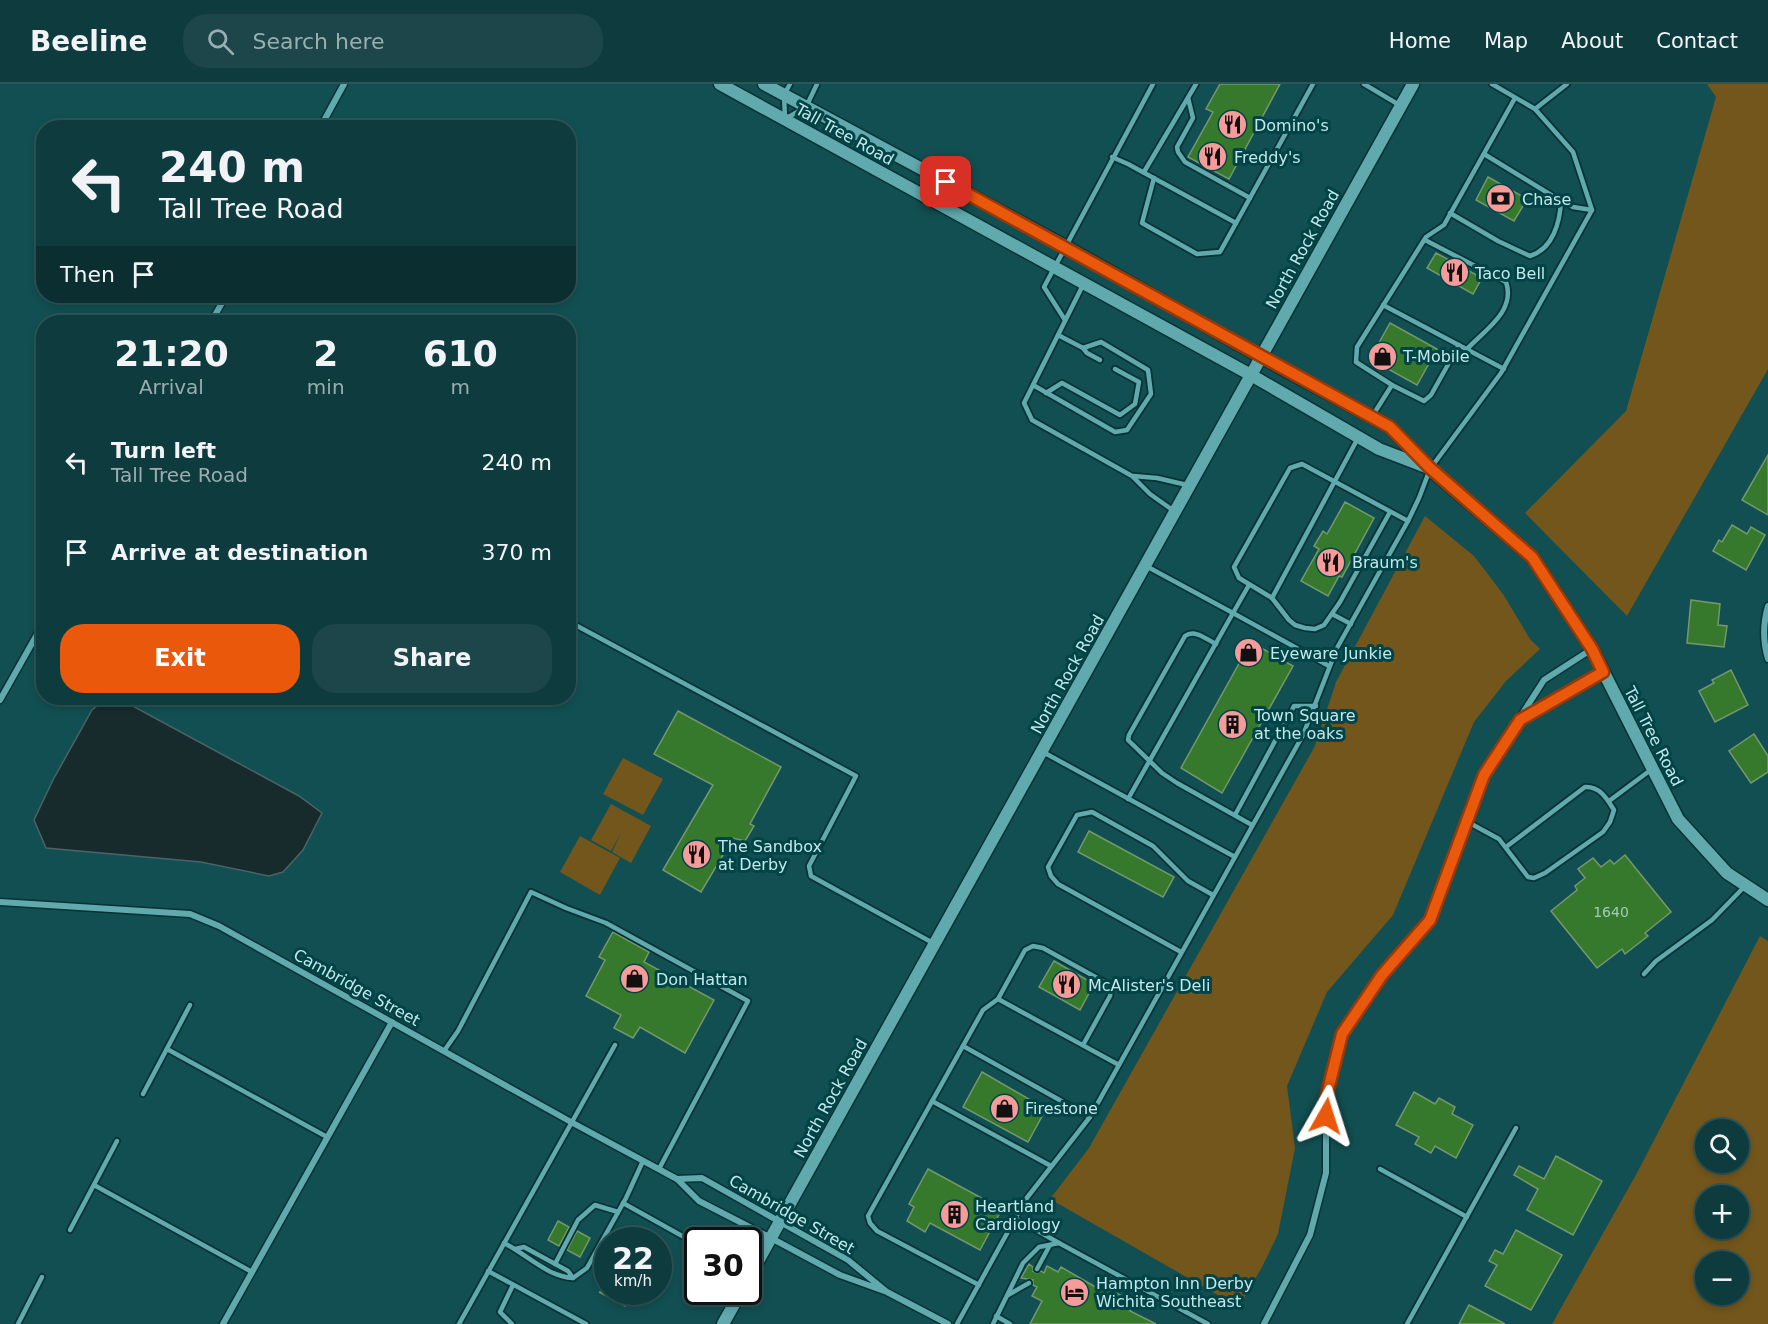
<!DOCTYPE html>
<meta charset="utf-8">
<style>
:root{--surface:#0e3b3e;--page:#1c4649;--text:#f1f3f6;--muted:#9badb0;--line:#2e5558;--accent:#ea580c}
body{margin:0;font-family:"DejaVu Sans",sans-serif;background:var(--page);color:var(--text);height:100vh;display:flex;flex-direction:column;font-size:22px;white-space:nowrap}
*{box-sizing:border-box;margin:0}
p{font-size:20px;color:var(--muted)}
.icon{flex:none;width:33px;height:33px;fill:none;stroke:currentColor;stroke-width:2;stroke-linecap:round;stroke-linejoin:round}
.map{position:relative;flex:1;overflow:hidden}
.drawer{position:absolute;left:36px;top:231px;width:540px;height:390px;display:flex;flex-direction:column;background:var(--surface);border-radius:24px;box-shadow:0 3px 9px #0003,0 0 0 2px var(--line)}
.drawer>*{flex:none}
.guide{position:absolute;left:36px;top:36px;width:540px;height:183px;border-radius:24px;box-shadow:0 3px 9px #0003,0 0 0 2px var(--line);background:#0e3b3e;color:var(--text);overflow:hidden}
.controls{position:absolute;left:1695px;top:1035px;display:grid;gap:12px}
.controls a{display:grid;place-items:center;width:54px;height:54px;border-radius:50%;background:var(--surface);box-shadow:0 3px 9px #0003,0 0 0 2px var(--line);font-size:30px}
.speed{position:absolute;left:594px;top:1143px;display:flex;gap:12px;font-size:30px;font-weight:700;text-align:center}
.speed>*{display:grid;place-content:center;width:78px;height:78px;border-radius:50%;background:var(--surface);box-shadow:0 3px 9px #0003,0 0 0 2px var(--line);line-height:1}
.speed small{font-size:15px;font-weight:400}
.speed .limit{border:3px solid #111;border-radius:9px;background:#fff;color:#111}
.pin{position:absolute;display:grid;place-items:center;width:51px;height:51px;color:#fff;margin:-26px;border-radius:12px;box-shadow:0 3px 9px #0006}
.me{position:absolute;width:66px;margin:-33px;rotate:6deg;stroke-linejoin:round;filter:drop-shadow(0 0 4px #0008)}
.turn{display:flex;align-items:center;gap:21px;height:126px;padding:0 24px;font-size:27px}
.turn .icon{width:78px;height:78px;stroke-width:2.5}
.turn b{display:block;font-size:42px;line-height:51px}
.then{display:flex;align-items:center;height:57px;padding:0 24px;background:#0003;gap:12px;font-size:22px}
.eta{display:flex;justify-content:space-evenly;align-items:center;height:102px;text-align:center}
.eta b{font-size:36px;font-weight:700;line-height:42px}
.primary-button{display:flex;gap:12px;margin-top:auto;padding:12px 24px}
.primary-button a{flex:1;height:69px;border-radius:24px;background:var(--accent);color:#fff;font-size:24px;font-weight:700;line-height:69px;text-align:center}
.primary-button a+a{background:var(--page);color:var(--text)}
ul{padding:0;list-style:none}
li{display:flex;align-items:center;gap:18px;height:90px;padding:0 24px}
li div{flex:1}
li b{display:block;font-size:22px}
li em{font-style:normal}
header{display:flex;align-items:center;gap:36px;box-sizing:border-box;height:84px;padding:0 30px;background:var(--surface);border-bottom:2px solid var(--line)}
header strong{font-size:28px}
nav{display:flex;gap:33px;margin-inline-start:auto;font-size:21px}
.search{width:420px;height:54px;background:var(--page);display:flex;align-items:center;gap:15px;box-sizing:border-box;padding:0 21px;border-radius:24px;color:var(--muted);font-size:22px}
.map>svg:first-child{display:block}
</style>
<header>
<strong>Beeline</strong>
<div class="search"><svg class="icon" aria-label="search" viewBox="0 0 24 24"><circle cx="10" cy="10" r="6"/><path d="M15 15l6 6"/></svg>Search here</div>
<nav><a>Home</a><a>Map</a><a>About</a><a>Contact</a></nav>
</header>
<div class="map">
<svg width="1768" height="1240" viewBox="0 0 1768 1240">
<rect width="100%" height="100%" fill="#124f52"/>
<g fill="#73561b" fill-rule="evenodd">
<polygon points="1707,0 1768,0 1768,285 1627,532 1525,429 1626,327 1716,13"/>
<polygon points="1425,432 1474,472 1503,510 1530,555 1540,565 1506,597 1474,638 1393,831 1327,908 1287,1002 1295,1064 1278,1150 1262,1183 1239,1223 1050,1115 1089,1064 1315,662 1336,598"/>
<polygon points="623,674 663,695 643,731 603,710"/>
<polygon points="611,720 651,742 631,779 612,768 621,749 611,767 591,756"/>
<polygon points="580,752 620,774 600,811 560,788"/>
<path d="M1760,852L1768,857V1240H1552L1637,1089ZM1706,1046H1738V1078H1706ZM1706,1112H1738V1144H1706ZM1706,1178H1738V1210H1706Z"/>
</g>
<polygon fill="#172b2d" stroke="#4b6366" stroke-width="1.5" points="107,614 129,620 299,712 322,729 303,766 283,788 269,792 201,778 46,764 34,736 53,696 92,626"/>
<g fill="#36792c" stroke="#74986e" stroke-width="1.5">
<polygon points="1220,0 1280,0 1229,95 1188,73 1213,28 1206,25"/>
<polygon points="1488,93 1527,115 1514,137 1476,116"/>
<polygon points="1436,169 1482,194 1473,210 1427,184"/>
<polygon points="1390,239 1437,265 1417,301 1370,275"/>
<polygon points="1768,371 1768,431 1742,416"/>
<polygon points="1345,418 1374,434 1342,493 1339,492 1328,512 1301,497 1319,465 1314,462 1323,447 1327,450"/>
<polygon points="1732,441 1747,450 1751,443 1765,451 1746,486 1713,467 1719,456 1722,458"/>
<polygon points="1691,516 1720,520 1718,541 1727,542 1724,563 1687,559"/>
<polygon points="1251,558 1293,582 1222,709 1181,684"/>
<polygon points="1731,586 1748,621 1715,638 1699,607 1714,599 1712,596"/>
<polygon points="678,627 781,683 750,740 754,742 745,757 733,754 701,808 663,786 713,701 654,670"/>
<polygon points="1754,650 1768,672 1768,688 1751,699 1729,667"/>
<polygon points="1089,747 1174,793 1163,813 1078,768"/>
<polygon points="1625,771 1671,828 1645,849 1648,852 1625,870 1622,865 1597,884 1551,827 1577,806 1575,802 1585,794 1578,785 1593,774 1601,783 1610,776 1614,780"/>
<polygon points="613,848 649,868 644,878 714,916 685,969 640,943 633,954 614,944 621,931 586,912 605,876 599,873"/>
<polygon points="1054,877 1094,900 1080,926 1039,903"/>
<polygon points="982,988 1046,1025 1028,1058 963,1023"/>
<polygon points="1414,1008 1435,1020 1439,1014 1455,1023 1452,1030 1473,1041 1456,1074 1435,1062 1431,1069 1415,1060 1419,1053 1396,1041"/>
<polygon points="1556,1072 1602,1097 1573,1151 1527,1126 1538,1105 1514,1091 1519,1082 1544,1095"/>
<polygon points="928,1085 1002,1125 980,1166 930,1139 925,1148 907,1137 914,1123 909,1120"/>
<polygon points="558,1137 569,1143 559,1162 548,1156"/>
<polygon points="1516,1146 1562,1171 1531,1226 1485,1202 1497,1181 1489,1177 1495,1166 1503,1170"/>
<polygon points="577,1147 590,1154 580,1173 567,1166"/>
<polygon points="1029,1180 1033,1183 1033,1187 1037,1189 1041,1187 1044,1189 1047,1182 1058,1188 1061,1183 1099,1205 1103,1202 1135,1219 1130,1227 1156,1240 1030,1240 1042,1217 1032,1212 1037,1203 1033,1201 1033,1196 1021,1194"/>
<polygon points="599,1208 633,1208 625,1222"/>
<polygon points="1469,1221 1505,1240 1459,1240"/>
</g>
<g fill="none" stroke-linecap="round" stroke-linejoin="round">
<defs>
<g id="lane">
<polyline points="790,0 784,11 785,35 806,23 817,0"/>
<polyline points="1364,0 1401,22"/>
<polyline points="1188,14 1193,34 1177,63 1178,68 1185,78 1250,114"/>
<polyline points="1535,25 1567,0"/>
<polyline points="1484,70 1561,117 1573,123 1592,126"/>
<polyline points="1112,73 1128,80 1236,139"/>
<polyline points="1144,88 1196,0"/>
<polyline points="1154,94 1142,139 1197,170 1220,168 1313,0"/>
<path d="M1450,129L1498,157L1530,172C1553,165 1560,138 1561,117"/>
<path d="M1425,156L1506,198C1516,227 1485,246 1467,265"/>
<polyline points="1084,199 1024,319 1032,336 1132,392 1150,410 1174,427"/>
<polyline points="1383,221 1504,285"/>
<polyline points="1065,236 1044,203 1153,0"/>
<polyline points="1058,251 1083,264 1087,269 1100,276"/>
<polyline points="1033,301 1115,348 1127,346 1151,310 1148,286 1101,258 1083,264"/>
<polyline points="1392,301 1424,317 1431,311 1459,261"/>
<polyline points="1046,309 1062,299 1120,331 1135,320 1139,298 1115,285"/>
<polyline points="1373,331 1392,301 1356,278 1357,263 1426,153 1444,141 1515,14"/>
<polyline points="1358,354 1272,514 1239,494 1234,483 1290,384 1302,380 1408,437"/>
<polyline points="1133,392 1157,394 1187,401"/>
<polyline points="1249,501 1233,529 1329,582"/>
<polyline points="1272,514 1289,536 1295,541 1305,544 1315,545 1324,541 1340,518 1390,428"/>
<polyline points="1332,530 1351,540"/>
<polyline points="568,537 856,692 809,782 811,792 933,859"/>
<path d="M1216,560C1206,555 1195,545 1185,552L1129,651L1128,656L1162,689L1177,699L1252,741"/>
<polyline points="1043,668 1235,773 1303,651 1337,564 1408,437 1419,414 1430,385 1501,289 1592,126 1573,68 1535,25 1492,0"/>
<polyline points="1128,715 1233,529 1146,482"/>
<polyline points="1609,717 1652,685"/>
<polyline points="1235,731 1294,622 1316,622"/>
<path d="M1466,737L1499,755L1528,793L1534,794L1545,789L1603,748L1610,738L1614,726C1607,715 1600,702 1585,703L1506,763"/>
<polyline points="1181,868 1058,800 1051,792 1048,783 1077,731 1092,728 1153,762 1188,797 1213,811"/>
<polyline points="1644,890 1656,877 1712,836 1746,801"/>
<polyline points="998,915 1025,866 1033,862 1043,864 1108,900 1111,905 1110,912 1083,961"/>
<polyline points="963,962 1090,1033"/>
<polyline points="167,965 327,1053"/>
<polyline points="444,967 458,947 531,808 566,824 606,839 748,917 659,1085"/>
<polyline points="143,1010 190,921"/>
<polyline points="932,1017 1051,1082"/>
<polyline points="1380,1085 1467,1133"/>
<polyline points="94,1101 252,1188"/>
<polyline points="623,1119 684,1153"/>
<polyline points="1015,1134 1059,1159"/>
<polyline points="70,1146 117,1057"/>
<path d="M504,1159C526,1170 548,1193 573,1194L568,1187L524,1163L515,1165"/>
<polyline points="555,1180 578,1136 595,1121 618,1128"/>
<polyline points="1037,1185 1050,1161"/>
<polyline points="488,1187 586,1240"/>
<polyline points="573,1194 587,1184 626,1114 643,1077"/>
<polyline points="979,1201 877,1147 870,1139 868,1132 983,926 998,915 1119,981"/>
<polyline points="1008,1211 1029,1199"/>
<polyline points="996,1232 1010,1240"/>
<polyline points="18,1240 42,1193"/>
<polyline points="459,1240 615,961"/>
<polyline points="512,1240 500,1228 513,1201"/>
<polyline points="957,1240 1026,1115 1090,1033 1235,773"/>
<polyline points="993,1240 1023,1179 1039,1163 1059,1159 1208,1240"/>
<polyline points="1407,1240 1516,1044"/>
</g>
<g id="street">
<polyline points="320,44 344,0"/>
<polyline points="211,238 226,212"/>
<path d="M1768,522C1763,539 1763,558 1768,575"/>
<polyline points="0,616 44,538"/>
<polyline points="1523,634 1603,589"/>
<polyline points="0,818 190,830 219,842 571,1038 677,1095"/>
<polyline points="887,1208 848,1176 702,1094 677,1095 699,1117 771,1154 840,1191 887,1208 948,1240"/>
<polyline points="223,1240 392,938"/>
<polyline points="1264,1240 1310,1151 1326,1089 1326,1014 1342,950 1382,891 1430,836 1483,691 1544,596 1592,565"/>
</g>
<g id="secondary">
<polyline points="720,0 1251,291 1379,365 1426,383"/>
<polyline points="764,0 1065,162 1261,273 1390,343 1430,385 1532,473 1592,565 1678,735 1727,789 1768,816"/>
<polyline points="748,1195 1413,0"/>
<polyline points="723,1240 741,1208"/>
</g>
</defs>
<use href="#lane" stroke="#083235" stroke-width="8"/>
<use href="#street" stroke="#083235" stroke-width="9"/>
<use href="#secondary" stroke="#083235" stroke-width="15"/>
<use href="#lane" stroke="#60aaae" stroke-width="4.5"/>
<use href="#street" stroke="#60aaae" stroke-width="6"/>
<use href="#secondary" stroke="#60aaae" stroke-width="12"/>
</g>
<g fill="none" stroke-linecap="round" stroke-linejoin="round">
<defs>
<polyline id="route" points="946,98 1390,343 1430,384 1532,473 1592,565 1603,588 1520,636 1484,691 1430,836 1382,891 1342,950 1326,1014 1326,1032"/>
</defs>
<use href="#route" stroke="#983908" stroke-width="15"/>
<use href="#route" stroke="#ea580c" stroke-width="10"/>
</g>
<defs>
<symbol id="restaurant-disc" viewBox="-11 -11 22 22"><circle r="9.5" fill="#f59b99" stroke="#014447"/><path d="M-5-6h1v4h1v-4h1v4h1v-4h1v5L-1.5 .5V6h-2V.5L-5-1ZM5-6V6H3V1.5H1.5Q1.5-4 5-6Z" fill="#111"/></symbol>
<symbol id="bank-disc" viewBox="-11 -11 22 22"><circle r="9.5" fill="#f59b99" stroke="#014447"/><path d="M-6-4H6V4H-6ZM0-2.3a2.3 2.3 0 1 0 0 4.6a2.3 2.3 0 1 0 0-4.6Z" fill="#111"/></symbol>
<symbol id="shop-disc" viewBox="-11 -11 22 22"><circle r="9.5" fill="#f59b99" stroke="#014447"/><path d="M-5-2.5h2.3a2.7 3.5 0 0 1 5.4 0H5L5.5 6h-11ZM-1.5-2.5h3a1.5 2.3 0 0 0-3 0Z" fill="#111"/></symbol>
<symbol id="building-disc" viewBox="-11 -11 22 22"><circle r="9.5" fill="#f59b99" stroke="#014447"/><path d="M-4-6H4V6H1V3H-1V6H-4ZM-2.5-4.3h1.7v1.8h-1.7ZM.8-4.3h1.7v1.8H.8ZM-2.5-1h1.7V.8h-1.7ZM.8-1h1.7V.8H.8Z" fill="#111"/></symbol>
<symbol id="hotel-disc" viewBox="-11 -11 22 22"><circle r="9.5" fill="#f59b99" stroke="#014447"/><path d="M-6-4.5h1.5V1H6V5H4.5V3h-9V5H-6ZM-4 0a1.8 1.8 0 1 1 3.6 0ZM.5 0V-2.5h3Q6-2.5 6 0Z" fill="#111"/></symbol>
</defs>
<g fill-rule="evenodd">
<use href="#restaurant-disc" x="1216" y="24" width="33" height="33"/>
<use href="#restaurant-disc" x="1196" y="56" width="33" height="33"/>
<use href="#bank-disc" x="1484" y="98" width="33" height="33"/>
<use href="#restaurant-disc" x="1438" y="172" width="33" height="33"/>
<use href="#shop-disc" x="1366" y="256" width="33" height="33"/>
<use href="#restaurant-disc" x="1314" y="462" width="33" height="33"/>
<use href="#shop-disc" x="1232" y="552" width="33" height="33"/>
<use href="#building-disc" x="1216" y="624" width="33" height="33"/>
<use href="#restaurant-disc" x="680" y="754" width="33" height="33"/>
<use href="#shop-disc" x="618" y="878" width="33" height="33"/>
<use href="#restaurant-disc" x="1050" y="884" width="33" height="33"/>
<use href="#shop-disc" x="988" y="1008" width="33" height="33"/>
<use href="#building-disc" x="938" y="1114" width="33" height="33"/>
<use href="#hotel-disc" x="1058" y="1192" width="33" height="33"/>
</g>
<g text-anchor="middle" stroke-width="6" stroke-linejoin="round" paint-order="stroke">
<g font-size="14" fill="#a0ccba">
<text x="1611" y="833">1640</text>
</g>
<g font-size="16" fill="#c4e7ea" stroke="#014447" text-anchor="start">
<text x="1254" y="47">Domino's</text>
<text x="1234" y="79">Freddy's</text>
<text x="1522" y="121">Chase</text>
<text x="1475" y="195">Taco Bell</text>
<text x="1403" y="278">T-Mobile</text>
<text x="1352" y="484">Braum's</text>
<text x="1270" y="575">Eyeware Junkie</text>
<text x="1254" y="637">Town Square<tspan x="1254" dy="18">at the oaks</tspan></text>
<text x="718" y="768">The Sandbox<tspan x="718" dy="18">at Derby</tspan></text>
<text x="656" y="901">Don Hattan</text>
<text x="1088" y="907">McAlister's Deli</text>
<text x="1025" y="1030">Firestone</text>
<text x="975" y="1128">Heartland<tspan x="975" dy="18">Cardiology</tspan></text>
<text x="1096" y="1205">Hampton Inn Derby<tspan x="1096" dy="18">Wichita Southeast</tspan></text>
</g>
<g font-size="16" fill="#c4e7ea" stroke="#014447">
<text transform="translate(845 50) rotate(29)" y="6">Tall Tree Road</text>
<text transform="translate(1302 165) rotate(-61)" y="6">North Rock Road</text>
<text transform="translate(1067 590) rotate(-61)" y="6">North Rock Road</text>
<text transform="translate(1654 652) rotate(63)" y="6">Tall Tree Road</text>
<text transform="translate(357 903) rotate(29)" y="6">Cambridge Street</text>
<text transform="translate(830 1014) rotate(-61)" y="6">North Rock Road</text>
<text transform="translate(792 1130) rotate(30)" y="6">Cambridge Street</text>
</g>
</g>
</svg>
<div class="controls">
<a><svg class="icon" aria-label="search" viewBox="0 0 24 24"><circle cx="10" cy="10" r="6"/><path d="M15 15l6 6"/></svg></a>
<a>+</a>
<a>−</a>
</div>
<div class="speed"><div>22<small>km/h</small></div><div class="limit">30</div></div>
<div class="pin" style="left:946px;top:98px;background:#d93025"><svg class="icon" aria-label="arrive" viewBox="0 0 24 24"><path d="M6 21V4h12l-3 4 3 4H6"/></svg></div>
<svg class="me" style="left:1326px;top:1032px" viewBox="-20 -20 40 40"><path d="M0-17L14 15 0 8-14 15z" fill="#ea580c" stroke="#fff" stroke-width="4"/></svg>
<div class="guide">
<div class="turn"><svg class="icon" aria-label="left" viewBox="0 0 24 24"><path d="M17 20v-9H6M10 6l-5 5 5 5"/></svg><div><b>240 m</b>Tall Tree Road</div></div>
<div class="then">Then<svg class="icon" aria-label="arrive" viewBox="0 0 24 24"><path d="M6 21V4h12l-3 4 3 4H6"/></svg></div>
</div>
<section class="drawer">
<div class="eta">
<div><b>21:20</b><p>Arrival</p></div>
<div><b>2</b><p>min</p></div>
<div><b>610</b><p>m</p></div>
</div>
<ul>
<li><svg class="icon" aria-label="left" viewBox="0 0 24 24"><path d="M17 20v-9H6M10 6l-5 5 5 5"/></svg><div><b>Turn left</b><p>Tall Tree Road</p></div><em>240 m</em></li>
<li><svg class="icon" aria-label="arrive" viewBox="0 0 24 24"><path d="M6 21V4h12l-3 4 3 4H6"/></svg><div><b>Arrive at destination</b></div><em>370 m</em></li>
</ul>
<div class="primary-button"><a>Exit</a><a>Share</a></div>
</section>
</div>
